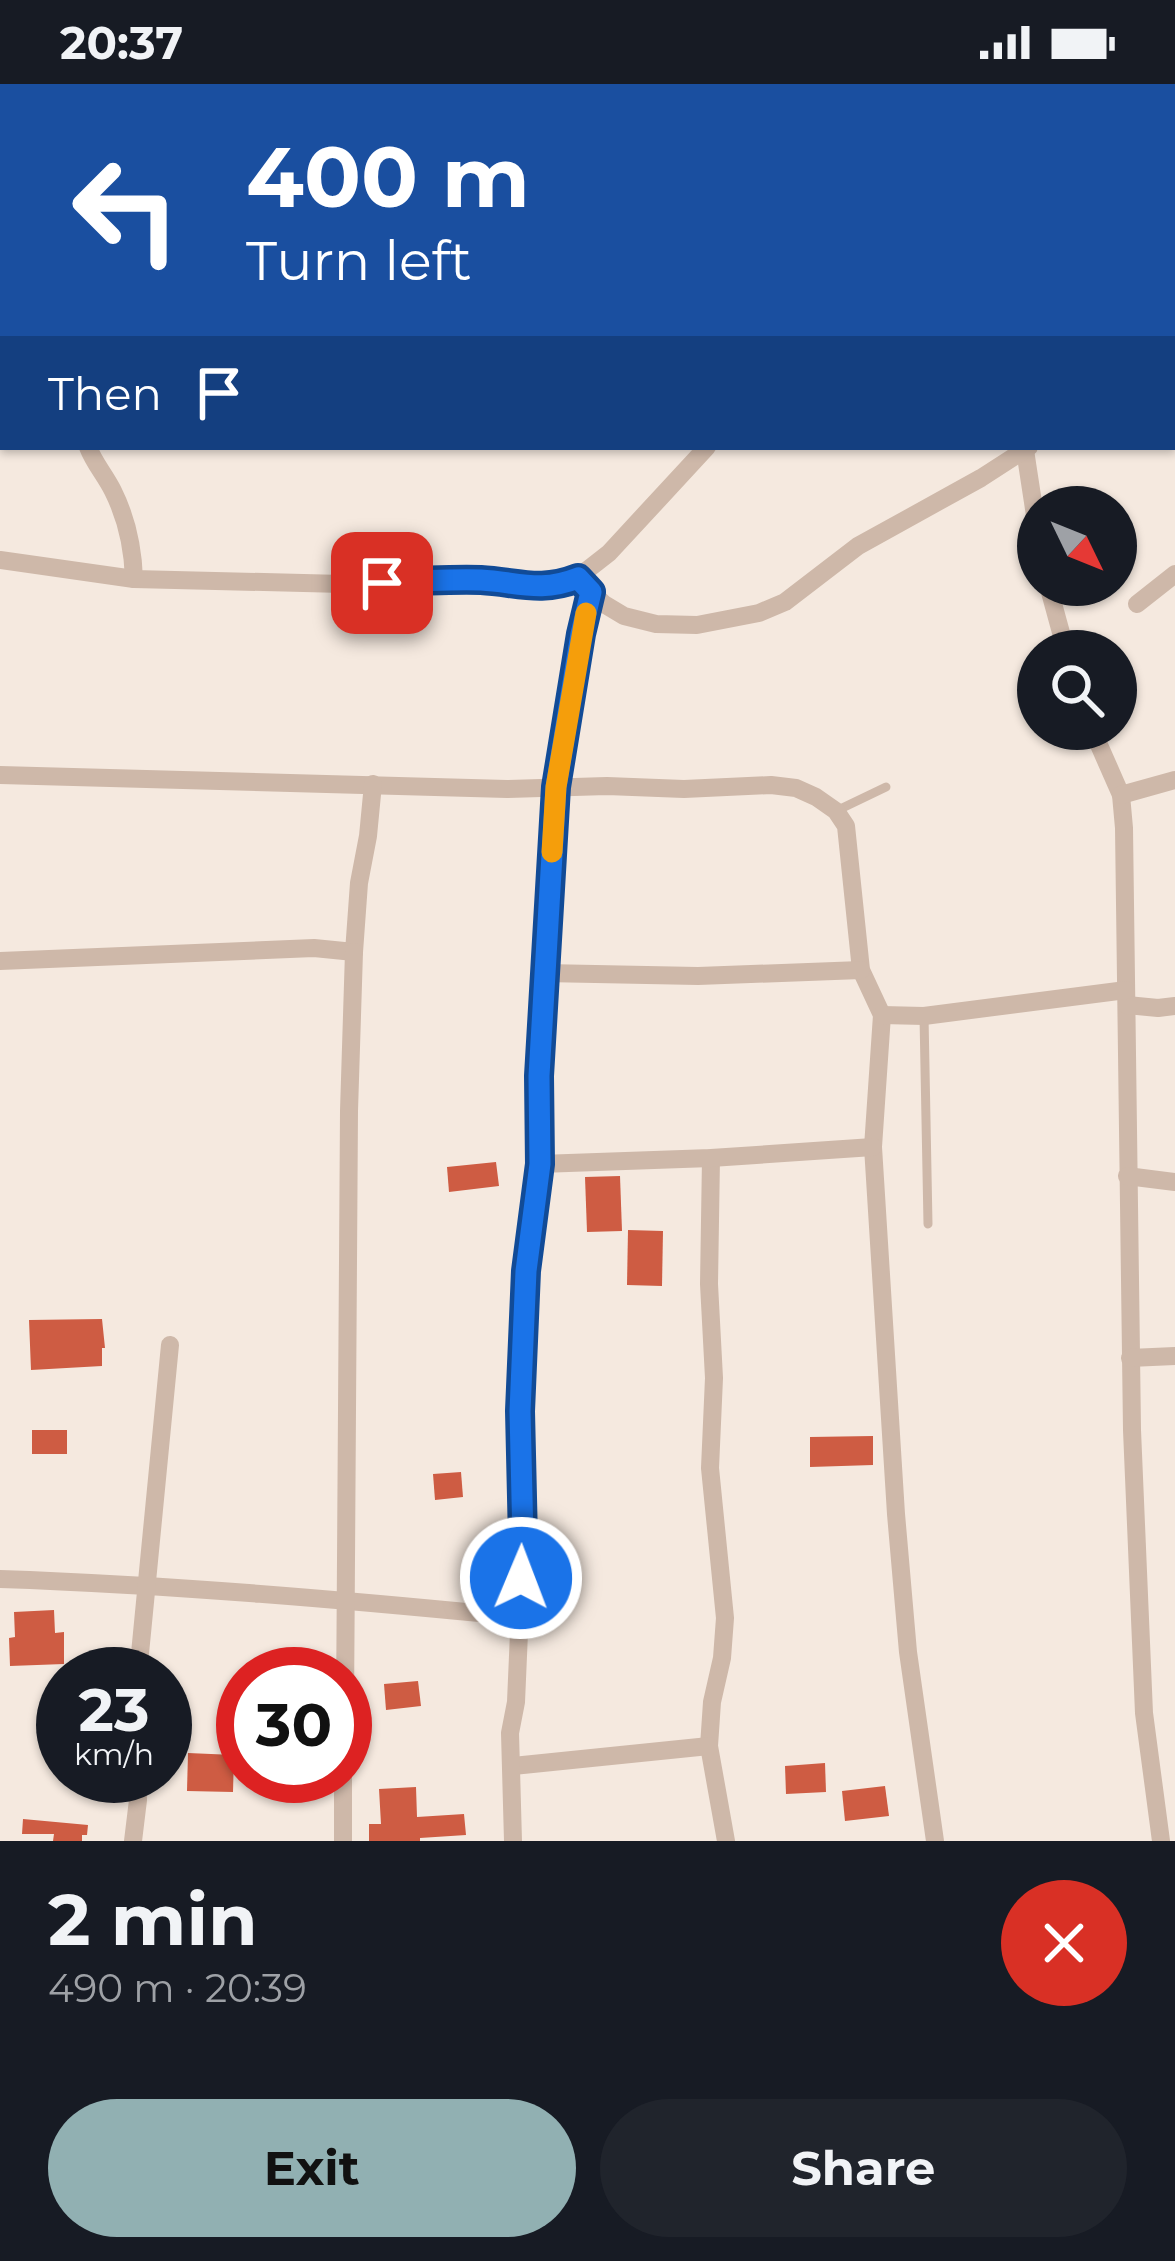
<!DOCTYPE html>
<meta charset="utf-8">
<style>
:root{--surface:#171b24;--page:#20242c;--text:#f1f3f6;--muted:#9ea1a6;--accent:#91b0b2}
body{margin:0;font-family:Montserrat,sans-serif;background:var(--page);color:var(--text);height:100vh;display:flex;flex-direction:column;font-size:45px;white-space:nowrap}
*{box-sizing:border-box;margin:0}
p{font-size:39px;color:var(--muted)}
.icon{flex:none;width:66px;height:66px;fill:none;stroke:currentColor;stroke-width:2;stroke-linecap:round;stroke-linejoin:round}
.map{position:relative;height:1757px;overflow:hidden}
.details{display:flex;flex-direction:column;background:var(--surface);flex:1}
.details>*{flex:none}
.guide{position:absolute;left:0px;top:0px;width:1176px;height:366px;box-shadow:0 3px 9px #0004;background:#1a4fa0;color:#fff;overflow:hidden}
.needle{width:78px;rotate:133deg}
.tools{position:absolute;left:1017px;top:402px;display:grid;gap:24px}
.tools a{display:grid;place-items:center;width:120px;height:120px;border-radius:50%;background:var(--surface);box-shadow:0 3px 9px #0004;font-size:60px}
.speed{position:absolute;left:36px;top:1563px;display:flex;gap:24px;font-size:60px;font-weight:700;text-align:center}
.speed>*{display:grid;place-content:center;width:156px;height:156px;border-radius:50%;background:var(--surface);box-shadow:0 3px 9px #0004;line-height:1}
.speed small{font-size:30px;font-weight:400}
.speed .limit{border:18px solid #d22;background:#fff;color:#111}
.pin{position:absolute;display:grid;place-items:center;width:102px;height:102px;color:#fff;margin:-51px;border-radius:24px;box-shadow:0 6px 18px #0006}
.me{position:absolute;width:132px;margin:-66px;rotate:1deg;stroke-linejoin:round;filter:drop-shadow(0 0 9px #0008)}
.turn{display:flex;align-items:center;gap:42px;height:252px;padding:0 48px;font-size:54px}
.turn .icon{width:156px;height:156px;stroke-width:2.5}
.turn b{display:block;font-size:84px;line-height:102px}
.then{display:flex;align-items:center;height:114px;padding:0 48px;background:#0003;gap:24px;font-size:45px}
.round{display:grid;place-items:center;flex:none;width:126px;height:126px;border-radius:63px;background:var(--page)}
.headline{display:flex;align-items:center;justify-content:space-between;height:204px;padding:0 48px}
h1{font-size:72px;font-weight:700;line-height:90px}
.button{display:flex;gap:24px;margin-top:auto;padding:24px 48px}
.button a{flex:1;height:138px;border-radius:72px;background:var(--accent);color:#111;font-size:48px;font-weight:700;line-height:138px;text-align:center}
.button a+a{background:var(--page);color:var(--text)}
.status{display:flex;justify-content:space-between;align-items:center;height:84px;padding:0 60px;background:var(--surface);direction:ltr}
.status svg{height:33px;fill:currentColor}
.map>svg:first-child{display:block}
</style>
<div class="status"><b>20:37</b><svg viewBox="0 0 49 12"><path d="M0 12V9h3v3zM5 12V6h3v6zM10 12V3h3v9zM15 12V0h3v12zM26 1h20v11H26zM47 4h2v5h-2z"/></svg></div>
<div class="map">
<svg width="1175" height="1757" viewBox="0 0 1175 1757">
<rect width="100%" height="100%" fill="#f5e9df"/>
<g fill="#ce5c43">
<polygon points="496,1078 499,1102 449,1108 447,1083"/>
<polygon points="620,1092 622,1147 587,1148 585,1093"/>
<polygon points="628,1146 663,1147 662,1202 627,1201"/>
<polygon points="102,1235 105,1264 102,1264 102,1282 31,1286 29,1236"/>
<rect x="32" y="1346" width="35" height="24"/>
<polygon points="873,1352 873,1381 810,1383 810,1353"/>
<polygon points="461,1388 463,1413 435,1416 433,1390"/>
<polygon points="54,1526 55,1549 64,1548 64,1580 10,1582 9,1554 15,1553 14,1528"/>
<polygon points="418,1597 421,1622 386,1626 384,1600"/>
<polygon points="188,1669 234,1671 233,1708 187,1707"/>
<polygon points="825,1679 826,1708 786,1710 785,1682"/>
<polygon points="885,1702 889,1732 845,1737 842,1707"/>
<polygon points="416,1703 417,1733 464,1730 466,1751 420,1754 420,1757 369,1757 369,1740 381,1740 379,1705"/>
<polygon points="23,1735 88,1741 87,1751 82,1751 82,1757 53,1757 54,1750 22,1750"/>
</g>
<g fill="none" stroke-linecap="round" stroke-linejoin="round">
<polyline stroke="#baa293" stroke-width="3" stroke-dasharray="6 6" stroke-linecap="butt" points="0,273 3,276"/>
<g stroke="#ceb8a9" stroke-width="9">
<polyline points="836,727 886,703"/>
<polyline points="924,932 928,1140"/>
</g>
<g stroke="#ceb8a9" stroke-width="18">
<polyline points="278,0 280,3"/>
<polyline points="1126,0 1128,3"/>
<polyline points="101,3 104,0"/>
<polyline points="364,3 367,0"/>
<polyline points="618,3 621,0"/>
<polyline points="877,3 881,0"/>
<polyline points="1061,3 1063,0"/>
<polyline points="1173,65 1175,67"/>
<polyline points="0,116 3,113"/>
<polyline points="0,152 3,155"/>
<polyline points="1173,256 1175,255"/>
<path d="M88,363C94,379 105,391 113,407C127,435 133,463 134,495"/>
<polyline points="1025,366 1038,451"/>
<polyline points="0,476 134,495 343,500 457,496 550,503 577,494 609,469 707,363"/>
<polyline points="1048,501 1066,567"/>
<polyline points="585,502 604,520 624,532 656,540 697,541 759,529 785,518 858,462 981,394 1029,363"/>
<polyline points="1137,520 1175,490"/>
<polyline points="1092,645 1121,711 1124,744 1132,1346 1144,1629 1161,1757"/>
<polyline points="0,691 507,705 607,702 684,705 771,701 796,704 816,713 836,727 846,742 861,886 882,931 873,1063 896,1430 908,1568 935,1757"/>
<polyline points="1121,711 1175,696"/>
<polyline points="0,877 314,864 354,868 359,799 368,752 373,700"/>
<polyline points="544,889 698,892 861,886"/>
<polyline points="1127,921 1158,924 1175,922"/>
<polyline points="882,931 924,932 1126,906"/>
<polyline points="711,1074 709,1200 714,1294 710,1384 725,1534 722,1574 712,1618 709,1662 726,1757"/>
<polyline points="540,1080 711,1074 873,1063"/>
<polyline points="1127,1092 1175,1098"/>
<polyline points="1130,1274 1175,1272"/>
<path d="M0,1495C174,1501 346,1516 519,1533"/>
<polyline points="138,1590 170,1261"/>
<polyline points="345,1625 349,1027 354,868"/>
<polyline points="513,1682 709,1662"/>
<polyline points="133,1757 138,1716 137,1692"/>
<polyline points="343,1757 343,1692"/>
<polyline points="513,1757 510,1649 516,1618 523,1456 521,1327 526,1187 540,1080 539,992 544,889 556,703 581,550 591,508"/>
</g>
</g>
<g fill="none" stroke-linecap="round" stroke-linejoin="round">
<defs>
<path id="route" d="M382,499C415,497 448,495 481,496C518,498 540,509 578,494L591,508L581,550L556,703L539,992L540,1080L526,1187L520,1327L523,1456L521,1494"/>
</defs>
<use href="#route" stroke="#114b97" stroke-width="30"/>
<use href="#route" stroke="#1a73e8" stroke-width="21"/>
<polyline stroke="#f59e0b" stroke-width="21" points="552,768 556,703 586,529"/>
</g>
</svg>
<div class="tools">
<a><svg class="needle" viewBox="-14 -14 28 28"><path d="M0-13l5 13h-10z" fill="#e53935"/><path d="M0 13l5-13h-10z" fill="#9ea1a6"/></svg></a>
<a><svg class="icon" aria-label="search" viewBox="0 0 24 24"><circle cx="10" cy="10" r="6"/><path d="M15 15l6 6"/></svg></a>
</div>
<div class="speed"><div>23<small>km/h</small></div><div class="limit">30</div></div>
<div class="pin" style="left:382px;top:499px;background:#d93025"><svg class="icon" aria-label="arrive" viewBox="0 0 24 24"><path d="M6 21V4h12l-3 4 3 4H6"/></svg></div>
<svg class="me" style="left:521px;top:1494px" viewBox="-20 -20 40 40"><circle r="17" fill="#1a73e8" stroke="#fff" stroke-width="3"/><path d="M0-11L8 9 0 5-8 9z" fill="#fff"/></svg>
<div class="guide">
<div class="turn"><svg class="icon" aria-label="left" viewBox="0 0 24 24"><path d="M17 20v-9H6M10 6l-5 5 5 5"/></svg><div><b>400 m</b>Turn left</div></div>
<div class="then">Then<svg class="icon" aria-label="arrive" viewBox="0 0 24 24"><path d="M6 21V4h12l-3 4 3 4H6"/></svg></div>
</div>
</div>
<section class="details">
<div class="headline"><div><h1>2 min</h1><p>490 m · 20:39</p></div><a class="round" style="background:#d93025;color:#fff"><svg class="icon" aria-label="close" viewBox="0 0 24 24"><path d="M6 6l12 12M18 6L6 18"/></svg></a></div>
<div class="button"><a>Exit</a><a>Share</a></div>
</section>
